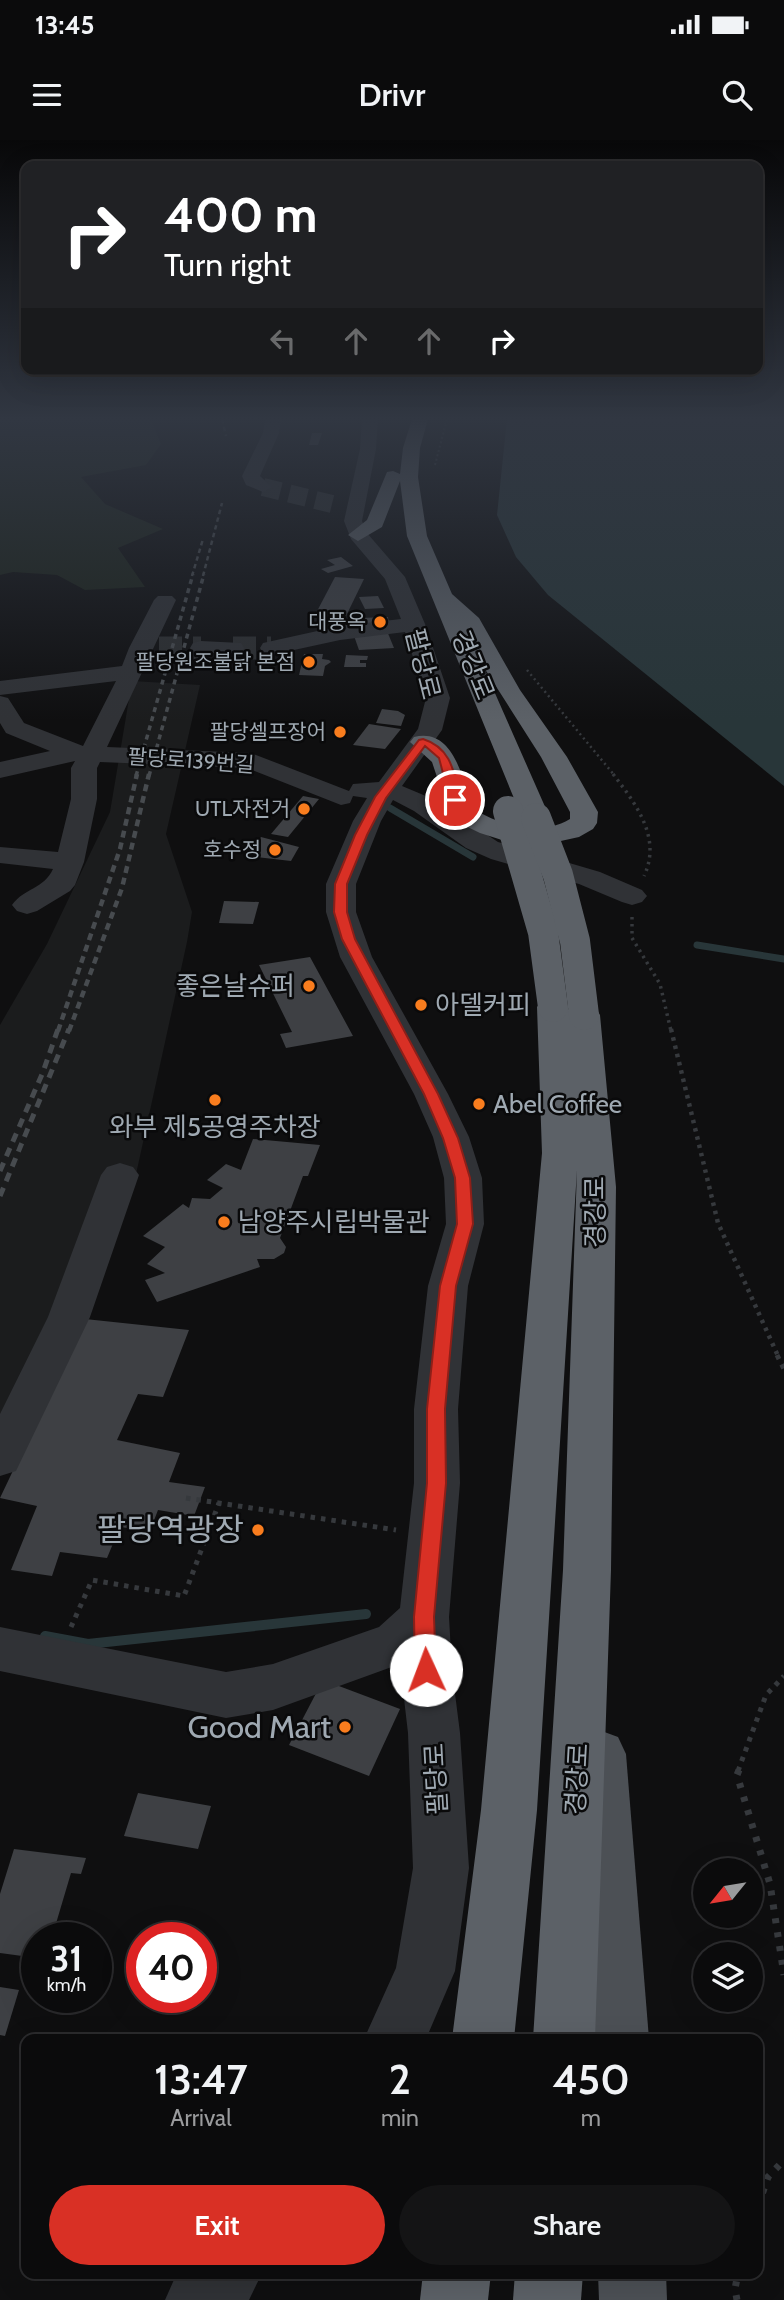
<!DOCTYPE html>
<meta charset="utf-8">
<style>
:root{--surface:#0b0b0c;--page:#141415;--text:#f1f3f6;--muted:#9a9b9d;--line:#2b2b2d;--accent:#d93025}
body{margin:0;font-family:Cabin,"Noto Sans KR",sans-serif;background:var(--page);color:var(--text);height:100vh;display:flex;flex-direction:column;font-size:26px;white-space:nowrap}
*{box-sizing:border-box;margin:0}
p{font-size:23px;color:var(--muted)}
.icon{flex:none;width:38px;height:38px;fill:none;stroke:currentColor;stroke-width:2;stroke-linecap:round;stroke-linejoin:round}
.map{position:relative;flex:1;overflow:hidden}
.panel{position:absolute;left:21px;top:1894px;width:742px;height:245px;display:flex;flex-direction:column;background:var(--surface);border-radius:14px;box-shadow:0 7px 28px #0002,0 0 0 2px var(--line)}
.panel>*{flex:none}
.banner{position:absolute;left:21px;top:21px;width:742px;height:214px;border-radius:14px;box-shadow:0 7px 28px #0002,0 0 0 2px var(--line);background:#202124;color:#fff;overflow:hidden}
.needle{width:46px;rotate:240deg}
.tools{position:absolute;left:693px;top:1718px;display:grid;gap:14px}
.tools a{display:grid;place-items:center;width:70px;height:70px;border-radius:50%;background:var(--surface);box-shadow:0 7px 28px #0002,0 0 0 2px var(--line);font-size:35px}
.speed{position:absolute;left:21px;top:1782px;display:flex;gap:14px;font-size:35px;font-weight:700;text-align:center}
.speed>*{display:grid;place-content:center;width:91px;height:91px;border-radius:50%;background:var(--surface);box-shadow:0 7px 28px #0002,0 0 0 2px var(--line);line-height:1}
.speed small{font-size:18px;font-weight:400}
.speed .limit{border:10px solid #d22;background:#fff;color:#111}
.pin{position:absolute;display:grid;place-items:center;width:60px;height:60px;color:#fff;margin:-30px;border:4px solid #fff;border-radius:50%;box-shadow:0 2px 7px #0007}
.me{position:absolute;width:77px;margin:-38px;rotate:358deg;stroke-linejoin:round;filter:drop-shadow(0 0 5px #0008)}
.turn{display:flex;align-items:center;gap:24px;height:147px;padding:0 28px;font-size:32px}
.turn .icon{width:91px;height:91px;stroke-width:2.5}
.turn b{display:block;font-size:49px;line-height:60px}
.lanes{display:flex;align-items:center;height:66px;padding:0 28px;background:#0003;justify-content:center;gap:35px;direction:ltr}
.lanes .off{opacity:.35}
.eta{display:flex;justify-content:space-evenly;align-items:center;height:119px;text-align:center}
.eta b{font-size:42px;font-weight:600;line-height:49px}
.button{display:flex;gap:14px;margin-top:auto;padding:14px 28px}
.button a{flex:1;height:80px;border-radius:42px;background:var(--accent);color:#fff;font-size:28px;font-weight:600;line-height:80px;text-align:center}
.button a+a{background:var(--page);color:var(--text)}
.status{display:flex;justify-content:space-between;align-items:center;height:49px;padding:0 35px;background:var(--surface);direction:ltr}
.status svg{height:19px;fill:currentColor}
header{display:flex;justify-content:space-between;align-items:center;height:91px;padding:0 28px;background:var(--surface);font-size:32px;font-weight:600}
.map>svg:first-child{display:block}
</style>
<div class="status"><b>13:45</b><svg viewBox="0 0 49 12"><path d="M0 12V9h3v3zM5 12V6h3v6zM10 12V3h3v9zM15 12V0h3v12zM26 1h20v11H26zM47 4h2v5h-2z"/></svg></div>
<header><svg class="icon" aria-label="menu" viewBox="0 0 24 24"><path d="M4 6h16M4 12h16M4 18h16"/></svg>Drivr<svg class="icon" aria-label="search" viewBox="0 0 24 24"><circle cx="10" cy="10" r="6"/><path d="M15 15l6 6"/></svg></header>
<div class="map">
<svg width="784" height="2160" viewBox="0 0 784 2160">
<rect width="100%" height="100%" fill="#0f0f10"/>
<polygon fill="#1b1c1d" points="132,541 200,545 166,694 192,772 187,802 133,1048 0,1326 0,885 47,804 110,672"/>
<polygon fill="#1c231b" points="0,279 151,279 161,304 146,325 81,337 105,364 163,389 118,408 145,447 85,450 57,435 13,432 0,435"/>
<polygon fill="#283639" points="507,279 784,279 784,646 548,455 516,417 497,375"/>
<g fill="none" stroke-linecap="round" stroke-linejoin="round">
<g stroke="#283639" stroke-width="7">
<polyline points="390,668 473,717"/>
<polyline points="697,805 784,819"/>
</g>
<polyline stroke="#283639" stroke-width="10" points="45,1496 88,1504 366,1474"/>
</g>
<g fill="#3e4044">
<polygon points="312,293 322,293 318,305 309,305"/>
<polygon points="341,417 353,426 328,433 321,429 335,425 327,420"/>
<polygon points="335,437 364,439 346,476 315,475"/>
<polygon points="378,456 384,468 365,469 359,457"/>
<polygon points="388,477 389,484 361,485 360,478"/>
<polygon points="387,491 394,508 359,510 353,493"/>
<polygon points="304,514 323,514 322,519 329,520 331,522 325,526 323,536 299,535"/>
<polygon points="346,515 368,516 367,520 360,520 360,523 366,523 366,527 344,527"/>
<polygon points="382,569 398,571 405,575 401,586 376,583"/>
<polygon points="369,584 401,589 385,609 353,605"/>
<polygon points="303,656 319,659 288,697 271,694"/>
<polygon points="261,697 299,707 291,721 248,716"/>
<polygon points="224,761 259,762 253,784 219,783"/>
<polygon points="310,817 353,896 286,908 280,894 292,892 259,825"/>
<polygon points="253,999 320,1005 308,1036 303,1036 280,1098 286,1107 284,1113 274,1119 257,1119 260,1127 157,1162 145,1140 165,1133 147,1124 165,1107 143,1096 183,1064 189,1068 192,1058 210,1059 223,1048 207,1040 226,1024 241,1030"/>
<polygon points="85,1179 189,1190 163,1257 138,1254 117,1300 180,1313 169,1342 205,1347 194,1376 158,1370 150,1391 120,1387 107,1418 60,1412 52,1436 11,1430 37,1366 0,1358"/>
<polygon points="323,1540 400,1569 369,1636 289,1605"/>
<polygon points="138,1653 211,1666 198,1709 124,1696"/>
<polygon points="14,1709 86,1718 81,1734 71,1733 52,1797 37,1797 37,1818 0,1813 0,1754"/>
<polygon points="0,1847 19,1850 5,1896 0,1895"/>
</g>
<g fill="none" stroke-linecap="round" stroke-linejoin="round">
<polyline stroke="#2c2e30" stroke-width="18" stroke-dasharray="18 9" stroke-linecap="butt" points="263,347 332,364"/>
<g stroke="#2c2e30" stroke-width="23" stroke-dasharray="23 11" stroke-linecap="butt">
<polyline points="159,508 201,508"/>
<polyline points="233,508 271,508"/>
</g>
<polyline stroke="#36393d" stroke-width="2" stroke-dasharray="2 2.5" stroke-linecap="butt" points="435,325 447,279"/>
<polyline stroke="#36393d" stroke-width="2.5" stroke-dasharray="2 3.5" stroke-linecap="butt" points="527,530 615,636"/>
<g stroke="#36393d" stroke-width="3.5" stroke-dasharray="2.5 4.5" stroke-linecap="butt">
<path d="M613,634C636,664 662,698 644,736"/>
<polyline points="632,777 632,798 660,844 671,891"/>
</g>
<polyline stroke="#36393d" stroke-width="4.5" stroke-dasharray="3.5 5" stroke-linecap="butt" points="671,889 718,1083 778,1216"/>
<g stroke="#36393d" stroke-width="5" stroke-dasharray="4.5 6" stroke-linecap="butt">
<polyline points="777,1215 784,1229"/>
<polyline points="186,1358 396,1390"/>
<polyline points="71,1487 92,1440 184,1456 219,1363"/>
<polyline points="738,1631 766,1555 784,1536"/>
</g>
<g stroke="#36393d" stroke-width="7" stroke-dasharray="5 9" stroke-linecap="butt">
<polyline points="739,1630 737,1635 770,1744 784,1835"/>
<polyline points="758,2066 768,2037 784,2020"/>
<polyline points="737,2160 735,2149 738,2133"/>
</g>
<g fill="#303236" fill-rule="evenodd">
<polygon points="265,279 281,279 279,293 260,336 272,347 263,352 246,345 242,336 263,293"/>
<path d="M362,279H378L376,309L362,381L367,393L405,437L425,484L450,558L442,590L402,646L433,659L498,702L600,732L642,750L647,756L642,762L632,765L622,762L579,744L491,719L466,708L414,671L393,660L381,681L356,744V772L372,817L448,954L469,997L482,1038L484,1084L468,1146L458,1269L460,1343L449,1477L452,1530L460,1593L469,1728L455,1831L426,1899H364L396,1828L413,1728L408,1593L400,1524L273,1570L226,1578L0,1531V1487L226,1532L273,1524L379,1487L400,1468L414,1343V1269L428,1146L446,1084L444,1038L433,997L414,954L340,817L326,772V744L353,681L367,658L353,656L350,663L341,665L247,628L100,622L97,628V659L84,722L75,745L70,751L37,771L27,774L17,771L12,765C24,748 44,749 53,729L0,723V707L58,712L71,659V628L75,621L0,638V622L50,611L6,593L0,583V556L8,558L24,583L83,606L116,541L0,555V541L122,526L129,508L154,460L158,456H172L176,460L107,607L251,613L349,651L353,644L379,642L418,589L426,558L405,492L340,500L271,515L263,513L260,508L263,503L340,486L401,479L385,439L351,399L344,381L360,309Z"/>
<polygon points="201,501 241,503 244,508 241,513 193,513 190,508 193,503"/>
<polygon points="120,1023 133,1027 139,1035 90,1177 16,1331 0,1336 0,1274 48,1177 101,1035 107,1027"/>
<polygon points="177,2133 262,2133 249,2160 165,2160"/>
</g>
<g fill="#4c5055" fill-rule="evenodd">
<polygon points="599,1590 618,1597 626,1614 649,1899 587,1899 572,1614 580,1597"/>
<polygon points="598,2133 666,2133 667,2160 599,2160"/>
</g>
<g fill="#5c6167" fill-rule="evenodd">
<path d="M412,279H428L420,308L418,337L427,396L452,454L479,478L520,550L567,617L598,672L597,683L593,689L579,697L538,706L505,701L480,693L451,679L432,622L410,602L414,597C455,587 463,642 473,669C503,686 537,698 570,679V672L541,617L483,526L550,678L546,684L536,686L526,684L522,678L407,396L400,341L382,387L358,401L348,395L367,380L387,332L393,331L400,334L403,308Z"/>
<polygon points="553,857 564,860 570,872 572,868 584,865 596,868 600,875 616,1047 611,1430 595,1899 533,1899 563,1430 577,1030 537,1670 514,1899 452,1899 481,1670 542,1013 537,867 542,860"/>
<polygon points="423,2133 491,2133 488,2160 420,2160"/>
<polygon points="515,2133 583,2133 581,2160 513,2160"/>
</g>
<g stroke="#474b4f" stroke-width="2.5" stroke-dasharray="4.5 3.5" stroke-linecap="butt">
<polyline points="222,279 226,296"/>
<polyline points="192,436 203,399"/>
<polyline points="203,436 222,363"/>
</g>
<g stroke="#474b4f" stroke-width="3.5" stroke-dasharray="5 4.5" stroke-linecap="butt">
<polyline points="136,636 193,434"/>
<polyline points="149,636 204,434"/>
</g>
<g stroke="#474b4f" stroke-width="4.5" stroke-dasharray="7 5" stroke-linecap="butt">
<polyline points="58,891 120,709 137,634"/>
<polyline points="69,891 122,748 149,634"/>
</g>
<g stroke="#474b4f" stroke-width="5" stroke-dasharray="9 7" stroke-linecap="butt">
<polyline points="0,1031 43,932 58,889"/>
<polyline points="0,1056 69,889"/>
</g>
<g stroke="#5c6167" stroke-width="30">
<polyline points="508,671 543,792 553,867"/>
<polyline points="536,678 558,735 575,801 584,875"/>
</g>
</g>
<linearGradient id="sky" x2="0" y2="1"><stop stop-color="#080809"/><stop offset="0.48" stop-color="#313742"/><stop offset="1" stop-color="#313742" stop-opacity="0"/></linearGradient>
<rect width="784" height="581" fill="url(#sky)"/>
<path fill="#d93025" stroke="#8d1f18" stroke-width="2" d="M423,599C452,608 454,633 461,660L455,663L450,660L439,618L425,606L386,658L367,695L347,744V772L355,799L438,954L458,998L470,1038L473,1084L456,1146L445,1269L446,1343L434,1477L436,1530L433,1537L426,1539L418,1537L415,1530L414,1477L427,1343V1269L440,1146L457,1084L455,1038L443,998L424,954L342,799L334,772L335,744L355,695L375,657L419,600Z"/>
<g fill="#f97d1e" stroke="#0a0a0b" stroke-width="2.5">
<circle cx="380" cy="482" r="7"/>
<circle cx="309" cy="522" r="7"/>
<circle cx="340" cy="592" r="7"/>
<circle cx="304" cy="669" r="7"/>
<circle cx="275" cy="710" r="7"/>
<circle cx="309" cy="846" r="7"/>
<circle cx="421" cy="865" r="7"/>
<circle cx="215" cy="960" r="7"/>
<circle cx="479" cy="964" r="7"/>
<circle cx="224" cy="1082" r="7"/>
<circle cx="258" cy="1390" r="7"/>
<circle cx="345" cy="1587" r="7"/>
</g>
<g text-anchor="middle" stroke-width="5" stroke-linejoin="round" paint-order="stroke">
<g font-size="21" fill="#9fa9b2" stroke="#0a0a0b" text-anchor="end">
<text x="366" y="489">대풍옥</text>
<text x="295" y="529">팔당원조불닭 본점</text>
<text x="326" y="599">팔당셀프장어</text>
<text x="290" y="676">UTL자전거</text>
<text x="261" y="717">호수정</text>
</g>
<g font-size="21" fill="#9fa9b2" stroke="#0a0a0b">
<text transform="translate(191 621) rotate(4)" y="7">팔당로139번길</text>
</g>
<g font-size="26" fill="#9fa9b2" stroke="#0a0a0b">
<text transform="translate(423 524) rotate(76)" y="9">팔당로</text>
<text transform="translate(473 525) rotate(68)" y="9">경강로</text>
<text transform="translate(595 1072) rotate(-90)" y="9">경강로</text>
<text transform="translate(436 1639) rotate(-93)" y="9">팔당로</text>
<text transform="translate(577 1639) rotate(-87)" y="9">경강로</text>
</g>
<g font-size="26" fill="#9fa9b2" stroke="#0a0a0b" text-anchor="start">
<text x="295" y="855" text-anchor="end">좋은날슈퍼</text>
<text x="435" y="874">아델커피</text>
<text x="493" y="973">Abel Coffee</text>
<text x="215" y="996" text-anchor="middle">와부 제5공영주차장</text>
<text x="238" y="1091">남양주시립박물관</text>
</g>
<g font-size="32" fill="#9fa9b2" stroke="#0a0a0b" text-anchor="end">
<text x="244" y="1401">팔당역광장</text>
<text x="331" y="1598">Good Mart</text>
</g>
</g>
</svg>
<div class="tools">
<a><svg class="needle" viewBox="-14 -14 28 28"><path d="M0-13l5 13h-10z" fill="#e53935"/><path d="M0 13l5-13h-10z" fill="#9a9b9d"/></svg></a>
<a><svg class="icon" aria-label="layers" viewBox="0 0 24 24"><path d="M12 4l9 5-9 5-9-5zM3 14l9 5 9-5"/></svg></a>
</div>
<div class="speed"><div>31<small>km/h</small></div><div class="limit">40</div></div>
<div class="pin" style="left:455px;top:660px;background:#d93025"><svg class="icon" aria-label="arrive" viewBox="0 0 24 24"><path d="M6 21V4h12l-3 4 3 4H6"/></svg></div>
<svg class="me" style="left:426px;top:1530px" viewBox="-20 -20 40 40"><circle r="19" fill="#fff"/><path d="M0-13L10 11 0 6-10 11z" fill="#d93025"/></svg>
<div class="banner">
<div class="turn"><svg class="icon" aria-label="right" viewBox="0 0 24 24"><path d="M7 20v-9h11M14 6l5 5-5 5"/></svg><div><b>400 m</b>Turn right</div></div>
<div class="lanes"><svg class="icon off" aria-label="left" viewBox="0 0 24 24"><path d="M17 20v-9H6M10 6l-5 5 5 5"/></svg><svg class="icon off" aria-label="ahead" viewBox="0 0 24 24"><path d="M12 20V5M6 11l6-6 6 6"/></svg><svg class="icon off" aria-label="ahead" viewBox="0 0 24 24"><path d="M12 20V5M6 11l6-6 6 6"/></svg><svg class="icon" aria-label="right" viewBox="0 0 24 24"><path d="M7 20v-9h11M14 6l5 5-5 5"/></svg></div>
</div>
<section class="panel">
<div class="eta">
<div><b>13:47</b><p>Arrival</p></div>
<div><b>2</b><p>min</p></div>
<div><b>450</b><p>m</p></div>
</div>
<div class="button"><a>Exit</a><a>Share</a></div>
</section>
</div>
